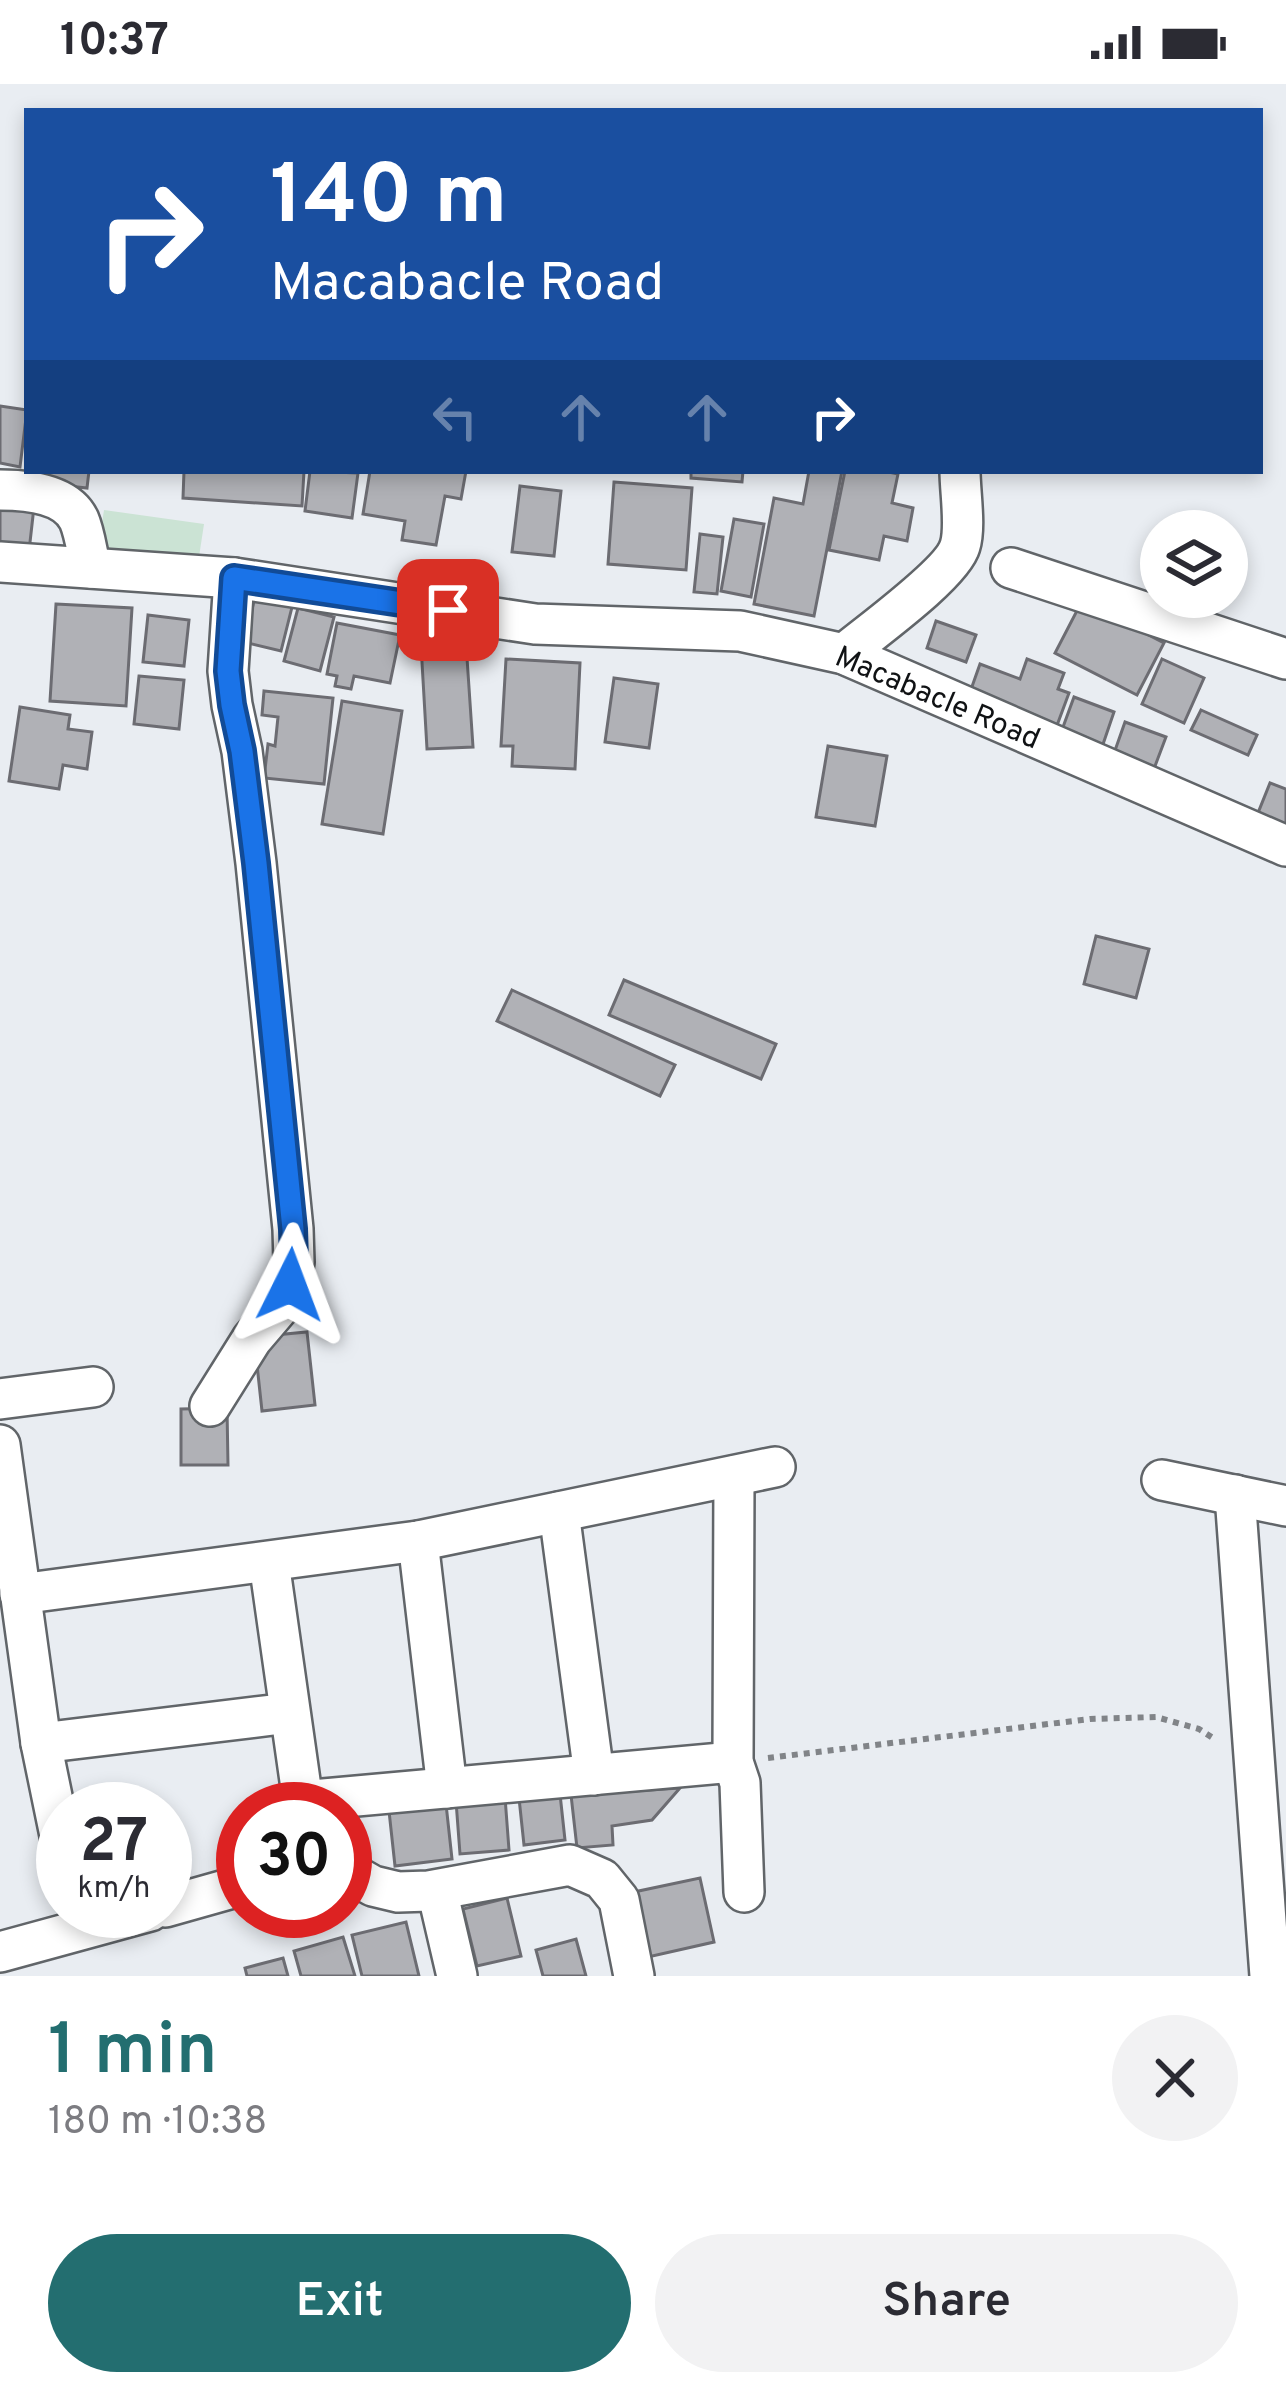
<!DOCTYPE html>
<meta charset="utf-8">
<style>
:root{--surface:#fff;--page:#f2f2f3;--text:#2b2b33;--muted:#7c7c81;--accent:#236e70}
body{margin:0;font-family:Overpass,sans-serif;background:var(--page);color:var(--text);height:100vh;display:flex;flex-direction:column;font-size:45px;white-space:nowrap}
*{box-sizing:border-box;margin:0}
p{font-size:39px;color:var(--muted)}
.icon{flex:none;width:66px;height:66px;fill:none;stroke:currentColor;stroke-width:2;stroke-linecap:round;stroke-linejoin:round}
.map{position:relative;height:1892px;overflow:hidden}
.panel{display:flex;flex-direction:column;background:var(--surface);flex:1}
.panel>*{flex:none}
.guide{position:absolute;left:24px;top:24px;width:1239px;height:366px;border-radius:0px;box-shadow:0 6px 18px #0003;background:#1a4fa0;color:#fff;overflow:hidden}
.controls{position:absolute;left:1140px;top:426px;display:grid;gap:24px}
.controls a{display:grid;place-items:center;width:108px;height:108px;border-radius:50%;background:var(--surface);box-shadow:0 6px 18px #0003;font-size:60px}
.speed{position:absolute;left:36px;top:1698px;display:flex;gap:24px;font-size:60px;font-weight:700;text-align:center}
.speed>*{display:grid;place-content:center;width:156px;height:156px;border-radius:50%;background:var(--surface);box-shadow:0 6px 18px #0003;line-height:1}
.speed small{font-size:30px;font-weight:400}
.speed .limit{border:18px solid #d22;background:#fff;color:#111}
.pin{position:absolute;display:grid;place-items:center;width:102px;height:102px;color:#fff;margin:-51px;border-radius:24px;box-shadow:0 6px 18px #0006}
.me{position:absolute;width:132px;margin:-66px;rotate:3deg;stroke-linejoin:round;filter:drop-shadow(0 0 9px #0008)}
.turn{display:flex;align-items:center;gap:42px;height:252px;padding:0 48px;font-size:54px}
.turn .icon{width:156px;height:156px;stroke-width:2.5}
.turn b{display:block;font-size:84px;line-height:102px}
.lanes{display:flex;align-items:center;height:114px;padding:0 48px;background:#0003;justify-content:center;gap:60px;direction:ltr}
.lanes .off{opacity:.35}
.round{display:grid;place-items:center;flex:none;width:126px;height:126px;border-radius:63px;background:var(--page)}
.headline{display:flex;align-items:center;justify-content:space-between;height:204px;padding:0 48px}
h1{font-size:72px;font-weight:600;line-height:90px;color:var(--accent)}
.cta{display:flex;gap:24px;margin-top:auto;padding:24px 48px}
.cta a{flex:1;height:138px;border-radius:72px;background:var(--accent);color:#fff;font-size:48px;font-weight:600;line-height:138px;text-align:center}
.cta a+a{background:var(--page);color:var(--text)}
.status{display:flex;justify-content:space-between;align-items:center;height:84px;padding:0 60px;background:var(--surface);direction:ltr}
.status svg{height:33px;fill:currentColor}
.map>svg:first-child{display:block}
</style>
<div class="status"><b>10:37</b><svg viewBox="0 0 49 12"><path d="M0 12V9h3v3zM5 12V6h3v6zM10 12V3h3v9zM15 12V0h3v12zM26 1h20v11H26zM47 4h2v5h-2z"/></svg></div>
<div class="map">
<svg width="1286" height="1892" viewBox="0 0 1286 1892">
<rect width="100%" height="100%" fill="#e9edf2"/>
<polygon fill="#cbe3d4" points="104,426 204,440 197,486 97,472"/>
<g fill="#b0b1b6" stroke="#6c6c72" stroke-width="3">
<polygon points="0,322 27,326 20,383 0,379"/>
<polygon points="32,387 89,387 87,404 31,398"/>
<polygon points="184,387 304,387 302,422 183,414"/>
<polygon points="310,387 358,389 352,434 305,427"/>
<polygon points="370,387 466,387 461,415 445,412 436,461 402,456 405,437 363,430"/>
<polygon points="691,387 743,387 742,398 691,394"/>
<polygon points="809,387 842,387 814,532 754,520 774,414 803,420"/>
<polygon points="845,387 884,387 898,390 892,419 913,424 907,457 884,452 879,476 829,466"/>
<polygon points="614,398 692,404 686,486 608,480"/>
<polygon points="520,402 561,407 554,472 512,468"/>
<polygon points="0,419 34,423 29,467 0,464"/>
<polygon points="734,435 764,440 751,513 721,507"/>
<polygon points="700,450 723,453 717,510 694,508"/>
<polygon points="257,505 294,515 281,567 244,558"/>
<polygon points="1082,517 1164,559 1137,611 1055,569"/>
<polygon points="56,520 132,524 126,622 50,617"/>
<polygon points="298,524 334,533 320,587 284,577"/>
<polygon points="148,531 189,536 184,582 143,578"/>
<polygon points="936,537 976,551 966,578 927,564"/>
<polygon points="337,539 400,551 390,599 354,592 351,605 335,602 337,592 327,590"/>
<polygon points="466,559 473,663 427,665 421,561"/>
<polygon points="506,575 580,579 575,685 512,682 513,662 501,662"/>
<polygon points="1027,575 1064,589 1058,605 1069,609 1056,644 969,611 980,580 1020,595"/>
<polygon points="1162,575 1204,594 1184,639 1142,620"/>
<polygon points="139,592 184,596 179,645 134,640"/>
<polygon points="614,594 658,600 649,664 605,658"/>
<polygon points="264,607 333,614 324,700 264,694 268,660 275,662 278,633 262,631"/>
<polygon points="1074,613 1114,628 1100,669 1059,654"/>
<polygon points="342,617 402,627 383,750 322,740"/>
<polygon points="20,623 70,631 68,645 92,648 87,685 63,681 59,705 9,697"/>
<polygon points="1201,626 1257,651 1248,671 1191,646"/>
<polygon points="1125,638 1166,653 1152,690 1112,675"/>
<polygon points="828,662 887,672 875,742 816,733"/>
<polygon points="1270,699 1286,705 1286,757 1252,744"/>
<polygon points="1096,852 1149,865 1136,914 1084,900"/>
<polygon points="624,896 776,960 761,995 609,931"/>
<polygon points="512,906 675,981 660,1012 497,937"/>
<polygon points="307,1248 315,1321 262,1327 254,1253"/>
<polygon points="227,1324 228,1381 181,1381 181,1325"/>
<polygon points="680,1704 652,1736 612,1742 613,1761 577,1764 571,1711"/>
<polygon points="560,1710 565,1756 524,1761 519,1714"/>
<polygon points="505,1713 509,1766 460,1770 456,1717"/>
<polygon points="446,1720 452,1775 395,1782 389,1727"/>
<polygon points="700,1794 714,1858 648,1873 634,1808"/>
<polygon points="507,1814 521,1872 477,1882 463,1825"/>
<polygon points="406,1838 419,1892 362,1892 352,1851"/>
<polygon points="343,1853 355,1892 301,1892 294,1867"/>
<polygon points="576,1855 586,1892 543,1892 536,1866"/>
<polygon points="283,1874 288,1892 247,1892 245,1884"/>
</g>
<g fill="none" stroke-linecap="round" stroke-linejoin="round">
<defs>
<g id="minor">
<path d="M0,406C26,406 66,409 79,436C85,450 87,469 91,484"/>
<polyline points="0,478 234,494 535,540 740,547 844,570 1286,762"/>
<polyline points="1011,484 1286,575"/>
<path d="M844,570C869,549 952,490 960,462C966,443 960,408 960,387"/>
<polyline points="0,1315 93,1303"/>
<polyline points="210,1322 252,1255 281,1221 290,1201 294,1178 293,1145 256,779 242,667 232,621 228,587 234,494"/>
<polyline points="0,1361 41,1659 63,1766"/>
<polyline points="734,1392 733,1678 740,1699 744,1808"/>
<polyline points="1162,1396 1286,1422"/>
<polyline points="1235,1411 1270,1892"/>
<polyline points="559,1428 594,1691"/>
<polyline points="418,1457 447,1704"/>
<polyline points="269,1478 304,1725"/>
<polyline points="20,1510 418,1457 775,1383"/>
<polyline points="41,1659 289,1629"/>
<polyline points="301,1717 733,1678"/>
<polyline points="345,1786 373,1802 398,1808 429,1807 570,1781 602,1795 619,1816 634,1892"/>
<polyline points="440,1819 457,1892"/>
<polyline points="165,1823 243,1801"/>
<polyline points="0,1868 150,1827"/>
</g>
</defs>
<use href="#minor" stroke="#616569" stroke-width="44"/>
<polyline stroke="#818488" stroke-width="6" stroke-dasharray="6 6" stroke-linecap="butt" points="768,1674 1090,1635 1156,1633 1199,1645 1216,1656"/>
<use href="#minor" stroke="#fff" stroke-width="39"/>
</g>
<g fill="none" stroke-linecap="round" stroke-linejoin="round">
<defs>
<polyline id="route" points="290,1201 294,1178 293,1145 256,779 242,667 232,621 228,587 234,494 448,526"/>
</defs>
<use href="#route" stroke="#114b97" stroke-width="30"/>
<use href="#route" stroke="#1a73e8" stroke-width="21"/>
</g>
<g text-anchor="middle" stroke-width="12" stroke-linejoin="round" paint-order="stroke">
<g font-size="30" fill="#101214" stroke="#fff">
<text transform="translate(938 613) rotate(23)" y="10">Macabacle Road</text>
</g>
</g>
</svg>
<div class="controls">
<a><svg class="icon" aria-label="layers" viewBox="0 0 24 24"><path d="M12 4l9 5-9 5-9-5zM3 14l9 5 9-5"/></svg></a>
</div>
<div class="speed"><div>27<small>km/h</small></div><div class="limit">30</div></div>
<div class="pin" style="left:448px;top:526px;background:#d93025"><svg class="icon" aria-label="arrive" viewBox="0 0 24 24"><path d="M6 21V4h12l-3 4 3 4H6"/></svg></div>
<svg class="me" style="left:290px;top:1201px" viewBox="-20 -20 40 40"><path d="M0-17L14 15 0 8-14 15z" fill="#1a73e8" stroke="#fff" stroke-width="4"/></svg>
<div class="guide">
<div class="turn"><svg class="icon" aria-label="right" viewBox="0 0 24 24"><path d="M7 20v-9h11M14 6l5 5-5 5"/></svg><div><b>140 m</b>Macabacle Road</div></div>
<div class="lanes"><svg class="icon off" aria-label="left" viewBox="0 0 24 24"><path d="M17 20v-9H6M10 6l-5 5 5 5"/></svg><svg class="icon off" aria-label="ahead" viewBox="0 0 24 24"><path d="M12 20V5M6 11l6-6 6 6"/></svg><svg class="icon off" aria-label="ahead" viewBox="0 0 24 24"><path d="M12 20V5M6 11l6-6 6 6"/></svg><svg class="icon" aria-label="right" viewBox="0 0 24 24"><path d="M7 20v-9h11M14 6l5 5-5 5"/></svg></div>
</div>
</div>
<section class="panel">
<div class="headline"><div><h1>1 min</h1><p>180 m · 10:38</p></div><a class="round"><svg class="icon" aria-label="close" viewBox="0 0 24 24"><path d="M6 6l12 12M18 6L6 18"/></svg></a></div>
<div class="cta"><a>Exit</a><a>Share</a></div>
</section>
